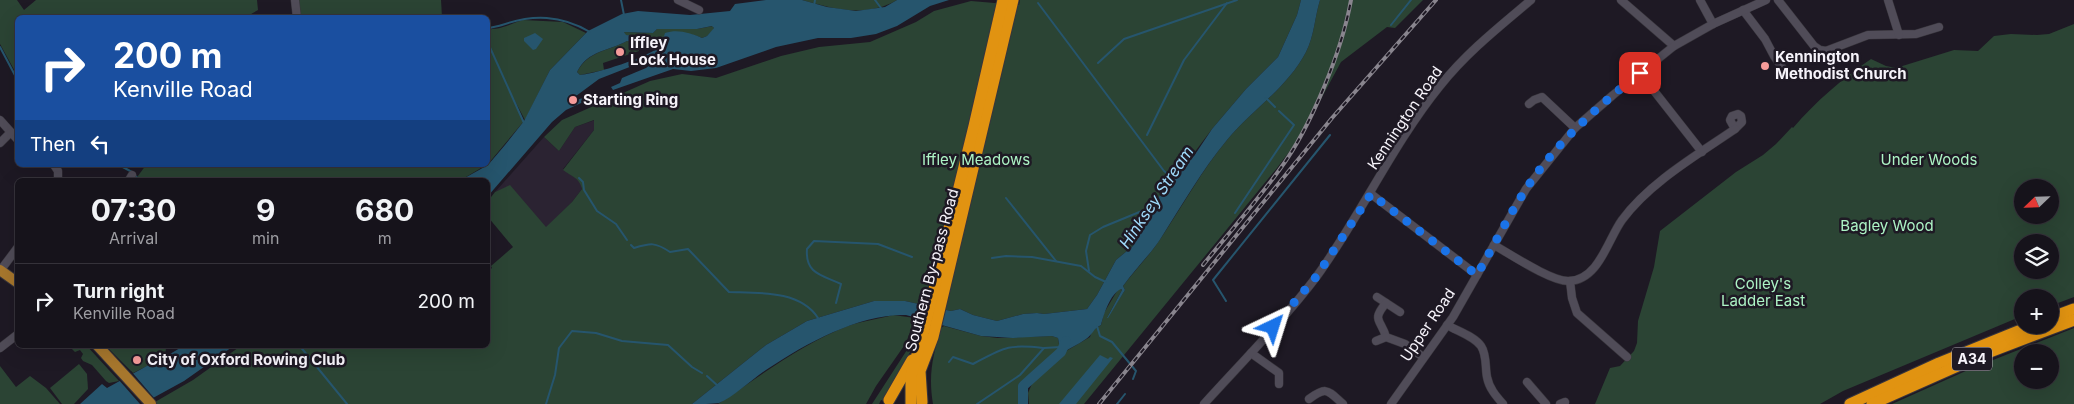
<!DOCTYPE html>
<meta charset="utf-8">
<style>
:root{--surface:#16131b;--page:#232028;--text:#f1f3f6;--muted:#9e9ea3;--line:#35323a}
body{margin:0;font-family:Inter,sans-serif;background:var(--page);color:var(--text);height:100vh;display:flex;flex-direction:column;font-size:19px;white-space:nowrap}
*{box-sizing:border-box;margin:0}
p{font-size:16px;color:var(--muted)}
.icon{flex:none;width:28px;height:28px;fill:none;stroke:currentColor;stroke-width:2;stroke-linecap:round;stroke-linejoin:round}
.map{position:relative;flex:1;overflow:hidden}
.panel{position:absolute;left:15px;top:178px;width:475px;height:170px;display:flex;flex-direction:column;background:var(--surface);border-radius:8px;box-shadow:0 5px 20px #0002,0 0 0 1px var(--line)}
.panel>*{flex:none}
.banner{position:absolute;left:15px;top:15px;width:475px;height:152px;border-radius:8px;box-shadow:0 5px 20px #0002,0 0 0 1px var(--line);background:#1a4fa0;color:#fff;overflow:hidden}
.needle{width:32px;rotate:247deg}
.buttons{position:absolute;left:2014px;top:179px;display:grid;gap:10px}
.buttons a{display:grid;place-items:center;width:45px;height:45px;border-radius:50%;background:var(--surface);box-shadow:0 5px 20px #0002,0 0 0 1px var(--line);font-size:25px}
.pin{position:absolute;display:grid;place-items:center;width:42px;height:42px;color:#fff;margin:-21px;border-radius:10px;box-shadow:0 2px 8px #0006}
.me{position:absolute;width:55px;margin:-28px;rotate:41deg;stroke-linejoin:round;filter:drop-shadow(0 0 4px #0008)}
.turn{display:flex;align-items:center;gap:18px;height:105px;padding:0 15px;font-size:22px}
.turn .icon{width:65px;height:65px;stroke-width:2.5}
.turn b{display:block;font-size:35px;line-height:42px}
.then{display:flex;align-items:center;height:48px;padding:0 15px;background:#0003;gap:10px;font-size:19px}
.eta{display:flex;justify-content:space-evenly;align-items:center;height:85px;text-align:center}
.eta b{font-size:30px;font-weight:700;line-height:35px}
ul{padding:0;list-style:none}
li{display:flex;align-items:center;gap:15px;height:75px;padding:0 15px;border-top:1px solid var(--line)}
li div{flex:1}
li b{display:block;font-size:19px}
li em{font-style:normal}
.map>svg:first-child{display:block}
</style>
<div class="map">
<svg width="2074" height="404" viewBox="0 0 2074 404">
<rect width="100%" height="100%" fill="#1e1924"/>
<polygon fill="#2b2332" points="595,120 594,130 563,169 580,181 582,189 572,202 546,228 510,186 495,192 544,137 559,151 575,127"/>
<g fill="#2b4434" fill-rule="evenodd">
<polygon points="0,0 17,0 24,10 36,0 257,0 258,10 244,18 18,18 17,75 0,44"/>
<polygon points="299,0 441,0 442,17 300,17"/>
<path d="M802,0H897C866,18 834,9 802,0Z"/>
<path d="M1020,0H1301L1297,15L1278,57L1246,89L1212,129L1143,221L1133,246L1116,260L1097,295L1087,309L1044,314L1037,313L1023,314L997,321L973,315L960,309L951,311L905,301H874L807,321L766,345L692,404H157L155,402L193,380L242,345H488V271L492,268L491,266L488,268V262L491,266L513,247L488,217V201L495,192L510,185L546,227L572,202L582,189C579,177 572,177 563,170L594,130V120L575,127L559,151L544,137L562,120L650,81L682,74L716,78L781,56L819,47L870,42L916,22L934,11L971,1L1019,5Z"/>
<path d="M1320,0H1423L1395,28L1387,27L1341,62L1301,136L1277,168L1084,404H1029L1028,393L1034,379L1061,354L1090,337L1092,331L1101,325L1104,313L1117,291L1119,288L1122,290L1107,318L1125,290L1123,286C1135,270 1150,255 1161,238C1183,205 1202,170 1227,140C1252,110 1288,87 1306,52C1314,37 1315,16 1320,0Z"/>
<path d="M523,20L563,22L586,33L550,70L525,120L507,86L524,121L488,164V31C494,27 497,30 503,27C510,25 516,22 523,20Z"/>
<path d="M2074,24V297L2050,306V298H2022V316L1843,391L1820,404H1595L1610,368L1620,366L1634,351L1637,343L1638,321L1654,267L1660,231L1736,172L1763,155L1776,144L1792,127L1793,128C1816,101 1842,79 1871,59L1886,66L1896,68L1954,50L1978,51L1994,36L2011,34L2037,35L2049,34ZM2022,188H2050V215H2022ZM2022,242H2050V270H2022Z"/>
<path d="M713,26L714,29L707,36L702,38C690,33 681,33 669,32L664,39L625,35L624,32L653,33L657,29H697Z"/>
<path d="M627,41H639V51L603,63L604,70L580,75L577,72C589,50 609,51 627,41Z"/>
<polygon points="146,165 486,165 461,180 135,180"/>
<path d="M893,315L915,318L906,343L876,386L866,404H718C760,376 800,345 848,326C862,321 878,319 893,315Z"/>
<path d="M944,326L981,336L998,338L1052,336L1058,338L1060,350L1019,383L1018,404H933C928,374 933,356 941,328Z"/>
<path d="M2074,328V404H1892L1968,370ZM2022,352H2050V380H2022Z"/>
<polygon points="916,336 917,339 884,401 881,400 879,404 872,404"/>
<polygon points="68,345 86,345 119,381 109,383 106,381 92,365 83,361 81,358 83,354 80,350 75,352"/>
<polygon points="105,345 163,345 166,348 165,357 133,373"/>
<polygon points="79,364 87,374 88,389 74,404 62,404 50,388"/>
<polygon points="0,366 16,387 30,376 46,388 60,404 0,404"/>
</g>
<g fill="#26556d" fill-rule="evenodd">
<path d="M766,0H802L827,7L856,11L885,7L897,0H949L930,6L897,26L876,34L851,38H818L776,47L716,68L691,71L673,69L613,90L611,87L620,83L622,78L646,68L657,60L656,57L650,59L599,79L576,96L569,103L593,94L594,97L566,110L552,122L488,196V180H461L488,165L505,145L524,121L550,70L588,31L622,14L638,11L690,15L730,11L735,4ZM712,26L714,28L707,36L702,38C690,33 678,29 665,33L663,39L626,35L624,32L653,33L657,29H697ZM627,41L663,44C655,55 596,74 580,75L577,72C588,50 609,51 627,41Z"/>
<path d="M1301,0H1320C1315,16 1314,37 1306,52C1288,87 1252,110 1227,140C1202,170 1182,205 1161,238C1150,255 1135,269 1123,286L1125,290L1108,318H1107L1122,290L1121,289C1110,294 1104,314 1101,325C1093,329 1093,334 1086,339C1078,345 1069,348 1061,354L1058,338L1052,336L1013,338L981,336L906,315C859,314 807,343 769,368C754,377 734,397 719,403C712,404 700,404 692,404L766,345L807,321L874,301H905L951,311L960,309L973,315L997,321L1023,314L1037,313L1044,314L1087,309L1097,295L1116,260L1133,246L1143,221L1168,183L1194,156L1212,129L1246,89L1278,57L1297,15Z"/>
<polygon points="535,33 543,39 536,49 533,50 524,41 524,38"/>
<polygon points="185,345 235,345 184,381 142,404 80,404 102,384 107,388 154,362 155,363"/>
<polygon points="1100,355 1108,359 1110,357 1113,358 1076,404 1059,404"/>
</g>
<polygon fill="#1e1924" points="131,371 155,399 147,404 140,404 118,379"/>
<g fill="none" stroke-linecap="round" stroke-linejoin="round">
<g stroke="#26556d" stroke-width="2">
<polyline points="621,0 624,15"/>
<polyline points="875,0 881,8"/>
<polyline points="1038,3 1164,171 1174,179"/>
<polyline points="814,6 815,0"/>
<polyline points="1391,25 1411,0"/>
<path d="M488,29C493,26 497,27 502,25C533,14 561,15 590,32"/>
<polyline points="488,43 524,123"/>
<polyline points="0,47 18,81"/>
<polyline points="1098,63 1124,39 1237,0"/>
<polyline points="1266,98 1275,107"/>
<polyline points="1147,135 1184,60 1227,3"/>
<polyline points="119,165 132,172 139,180"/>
<polyline points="579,178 583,182 584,190 597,211 616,224 627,240"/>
<polyline points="1006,198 1056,261"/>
<polyline points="1235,213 1294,125 1279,111"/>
<path d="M631,245L634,248C651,243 655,242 670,252L688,249L729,292C758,293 800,290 818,318"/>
<polyline points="992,258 1006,256 1032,257 1081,266 1095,277 1106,282"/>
<polyline points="1089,271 1086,251 1090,235 1103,227 1154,206"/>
<polyline points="1226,301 1213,280 1330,135"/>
<path d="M836,303L841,284C822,275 805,274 807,249L814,241L878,244L912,257"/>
<polyline points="1097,326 1100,336 1112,342 1136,371 1133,379"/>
<polyline points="299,345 347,404"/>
<path d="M949,362L953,357L973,364C1005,347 1008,344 1043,348"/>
<polyline points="707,376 718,386"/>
<polyline points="546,404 555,375 559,348 572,331 596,333 622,341 668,345 692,367 702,373"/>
<polyline points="977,404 1020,375 1044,348 1061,347"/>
<polyline points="1117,404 1125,394"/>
</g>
<polyline stroke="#26556d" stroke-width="10" points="1023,404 1023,386 1061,352 1066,341"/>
<defs>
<g id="minor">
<polyline points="295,0 297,18"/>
<polyline points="678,0 699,10"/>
<polyline points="1621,0 1674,46"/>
<polyline points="1700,0 1713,24"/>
<polyline points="1778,0 1814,46 1820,50 1826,51 1868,35 1916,34 1939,27"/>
<polyline points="1888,0 1899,35"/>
<polyline points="1743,10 1765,39 1774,56 1787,74"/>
<polyline points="1640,73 1702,152"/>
<polyline points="1529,104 1534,100 1542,97 1575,128"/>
<polygon points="1738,114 1741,116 1742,122 1735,129 1730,120 1732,116"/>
<polyline points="0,120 18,140"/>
<polyline points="0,143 10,133"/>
<polyline points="54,165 58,171 58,180"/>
<polyline points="129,180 132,175"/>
<polyline points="1371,194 1477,275"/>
<path d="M1494,245C1510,254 1552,282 1569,281C1599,280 1608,239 1622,220C1649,183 1697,155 1735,129"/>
<polyline points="0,271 18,247"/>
<polyline points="1570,281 1572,298 1577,313 1627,357"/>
<polyline points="1377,297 1400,312"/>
<path d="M1386,303C1371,321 1381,319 1386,337L1405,344L1423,357"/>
<path d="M1447,325C1457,331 1474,336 1481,346C1487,355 1485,367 1487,377C1489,388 1496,396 1503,404"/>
<polyline points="1376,341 1386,337"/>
<polyline points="0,348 18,334"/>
<polyline points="1251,353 1279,373 1279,384"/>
<polyline points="1527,382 1546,404"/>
<path d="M1309,399C1327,386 1327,390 1343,404"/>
<path d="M1204,404C1242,362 1283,321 1317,276C1361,215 1393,144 1440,86C1466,53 1499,27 1531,0"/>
<polyline points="1391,404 1453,317 1526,189 1575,128 1613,95 1674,46 1713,24 1766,0"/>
<polyline points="1560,404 1565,402"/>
</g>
<g id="major">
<polyline points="0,270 18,283"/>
<polyline points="97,345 151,404"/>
</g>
<g id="highway">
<polyline points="2050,318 2074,309"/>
<polyline points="889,400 912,360"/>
<polyline points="922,402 920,371 933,337 1013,0"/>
<polyline points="911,404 911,376 923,334 974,126 1003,0"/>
<polyline points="1850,404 1939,363 2033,325"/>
<polyline points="1872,404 1987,353 2074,320"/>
</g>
</defs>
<use href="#minor" stroke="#38353c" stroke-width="9"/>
<use href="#major" stroke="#38353c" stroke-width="12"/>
<use href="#highway" stroke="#38353c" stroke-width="13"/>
<use href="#minor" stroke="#504c58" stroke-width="8"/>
<use href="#major" stroke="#a7772d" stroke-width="10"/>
<use href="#highway" stroke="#e19311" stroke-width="11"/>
<defs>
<g id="rail">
<path d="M1203,265C1229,233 1256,202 1280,169C1311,127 1342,51 1351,0"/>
<polyline points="1099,404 1332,118 1436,0"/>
</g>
</defs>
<use href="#rail" stroke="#89858e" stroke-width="4"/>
<use href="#rail" stroke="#1e1924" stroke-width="2" stroke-dasharray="5.5" stroke-linecap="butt"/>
</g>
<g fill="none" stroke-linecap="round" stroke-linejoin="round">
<path stroke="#1a73e8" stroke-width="9" stroke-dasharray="0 16.2" d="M1273,327L1316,277L1371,194L1477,275C1493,247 1508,217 1526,189C1556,143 1597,107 1640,73"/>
</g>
<g fill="#f59b99" stroke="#1e1924" stroke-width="2">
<circle cx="620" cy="52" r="5"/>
<circle cx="1765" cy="66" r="5"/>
<circle cx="573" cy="100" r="5"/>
<circle cx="137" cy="360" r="5"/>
</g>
<g text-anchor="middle" stroke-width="5" stroke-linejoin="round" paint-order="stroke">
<rect fill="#1e1924" stroke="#b5b2ba" stroke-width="1" x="1952" y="347.5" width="40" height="23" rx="4"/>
<g font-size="14" font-weight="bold" fill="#f6f3fa">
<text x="1972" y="364">A34</text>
</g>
<g font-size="15" font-weight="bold" fill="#f6f3fa" stroke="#1e1924" text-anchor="start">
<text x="630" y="48">Iffley<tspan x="630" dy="17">Lock House</tspan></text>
<text x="1775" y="62">Kennington<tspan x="1775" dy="17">Methodist Church</tspan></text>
<text x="583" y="105">Starting Ring</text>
<text x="147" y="365">City of Oxford Rowing Club</text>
</g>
<g font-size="15" fill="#f6f3fa" stroke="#1e1924">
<text transform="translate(1405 118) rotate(-56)" y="5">Kennington Road</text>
<text transform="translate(932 270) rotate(-75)" y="5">Southern By-pass Road</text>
<text transform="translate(1428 325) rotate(-56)" y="5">Upper Road</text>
</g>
<g font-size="15" fill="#adf4c5" stroke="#1e1924">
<text x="976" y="165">Iffley Meadows</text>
<text x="1929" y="165">Under Woods</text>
<text x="1887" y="231">Bagley Wood</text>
<text x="1763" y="289">Colley's<tspan x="1763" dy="17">Ladder East</tspan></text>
</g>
<g font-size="16" font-style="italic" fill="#9fdafb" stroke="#1e1924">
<text transform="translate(1156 197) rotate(-56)" y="6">Hinksey Stream</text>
</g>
</g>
</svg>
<div class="buttons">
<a><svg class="needle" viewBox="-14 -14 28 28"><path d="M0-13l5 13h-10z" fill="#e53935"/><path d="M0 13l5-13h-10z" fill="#9e9ea3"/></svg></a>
<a><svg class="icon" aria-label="layers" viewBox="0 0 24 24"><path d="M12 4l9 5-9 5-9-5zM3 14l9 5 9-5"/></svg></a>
<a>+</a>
<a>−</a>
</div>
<div class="pin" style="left:1640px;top:73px;background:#d93025"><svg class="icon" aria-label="arrive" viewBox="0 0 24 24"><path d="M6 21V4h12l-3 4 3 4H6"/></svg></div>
<svg class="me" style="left:1273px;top:327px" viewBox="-20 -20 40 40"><path d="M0-17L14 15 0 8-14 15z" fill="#1a73e8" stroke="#fff" stroke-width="4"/></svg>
<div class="banner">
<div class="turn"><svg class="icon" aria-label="right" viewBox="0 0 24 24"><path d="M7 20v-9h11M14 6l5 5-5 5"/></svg><div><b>200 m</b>Kenville Road</div></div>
<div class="then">Then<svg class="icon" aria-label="left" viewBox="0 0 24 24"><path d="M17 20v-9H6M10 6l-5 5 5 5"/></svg></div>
</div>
<section class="panel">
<div class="eta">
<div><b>07:30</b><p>Arrival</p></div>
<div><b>9</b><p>min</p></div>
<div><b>680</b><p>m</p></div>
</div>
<ul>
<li><svg class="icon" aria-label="right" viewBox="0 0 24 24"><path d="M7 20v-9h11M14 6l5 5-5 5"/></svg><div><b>Turn right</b><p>Kenville Road</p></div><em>200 m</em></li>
</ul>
</section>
</div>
